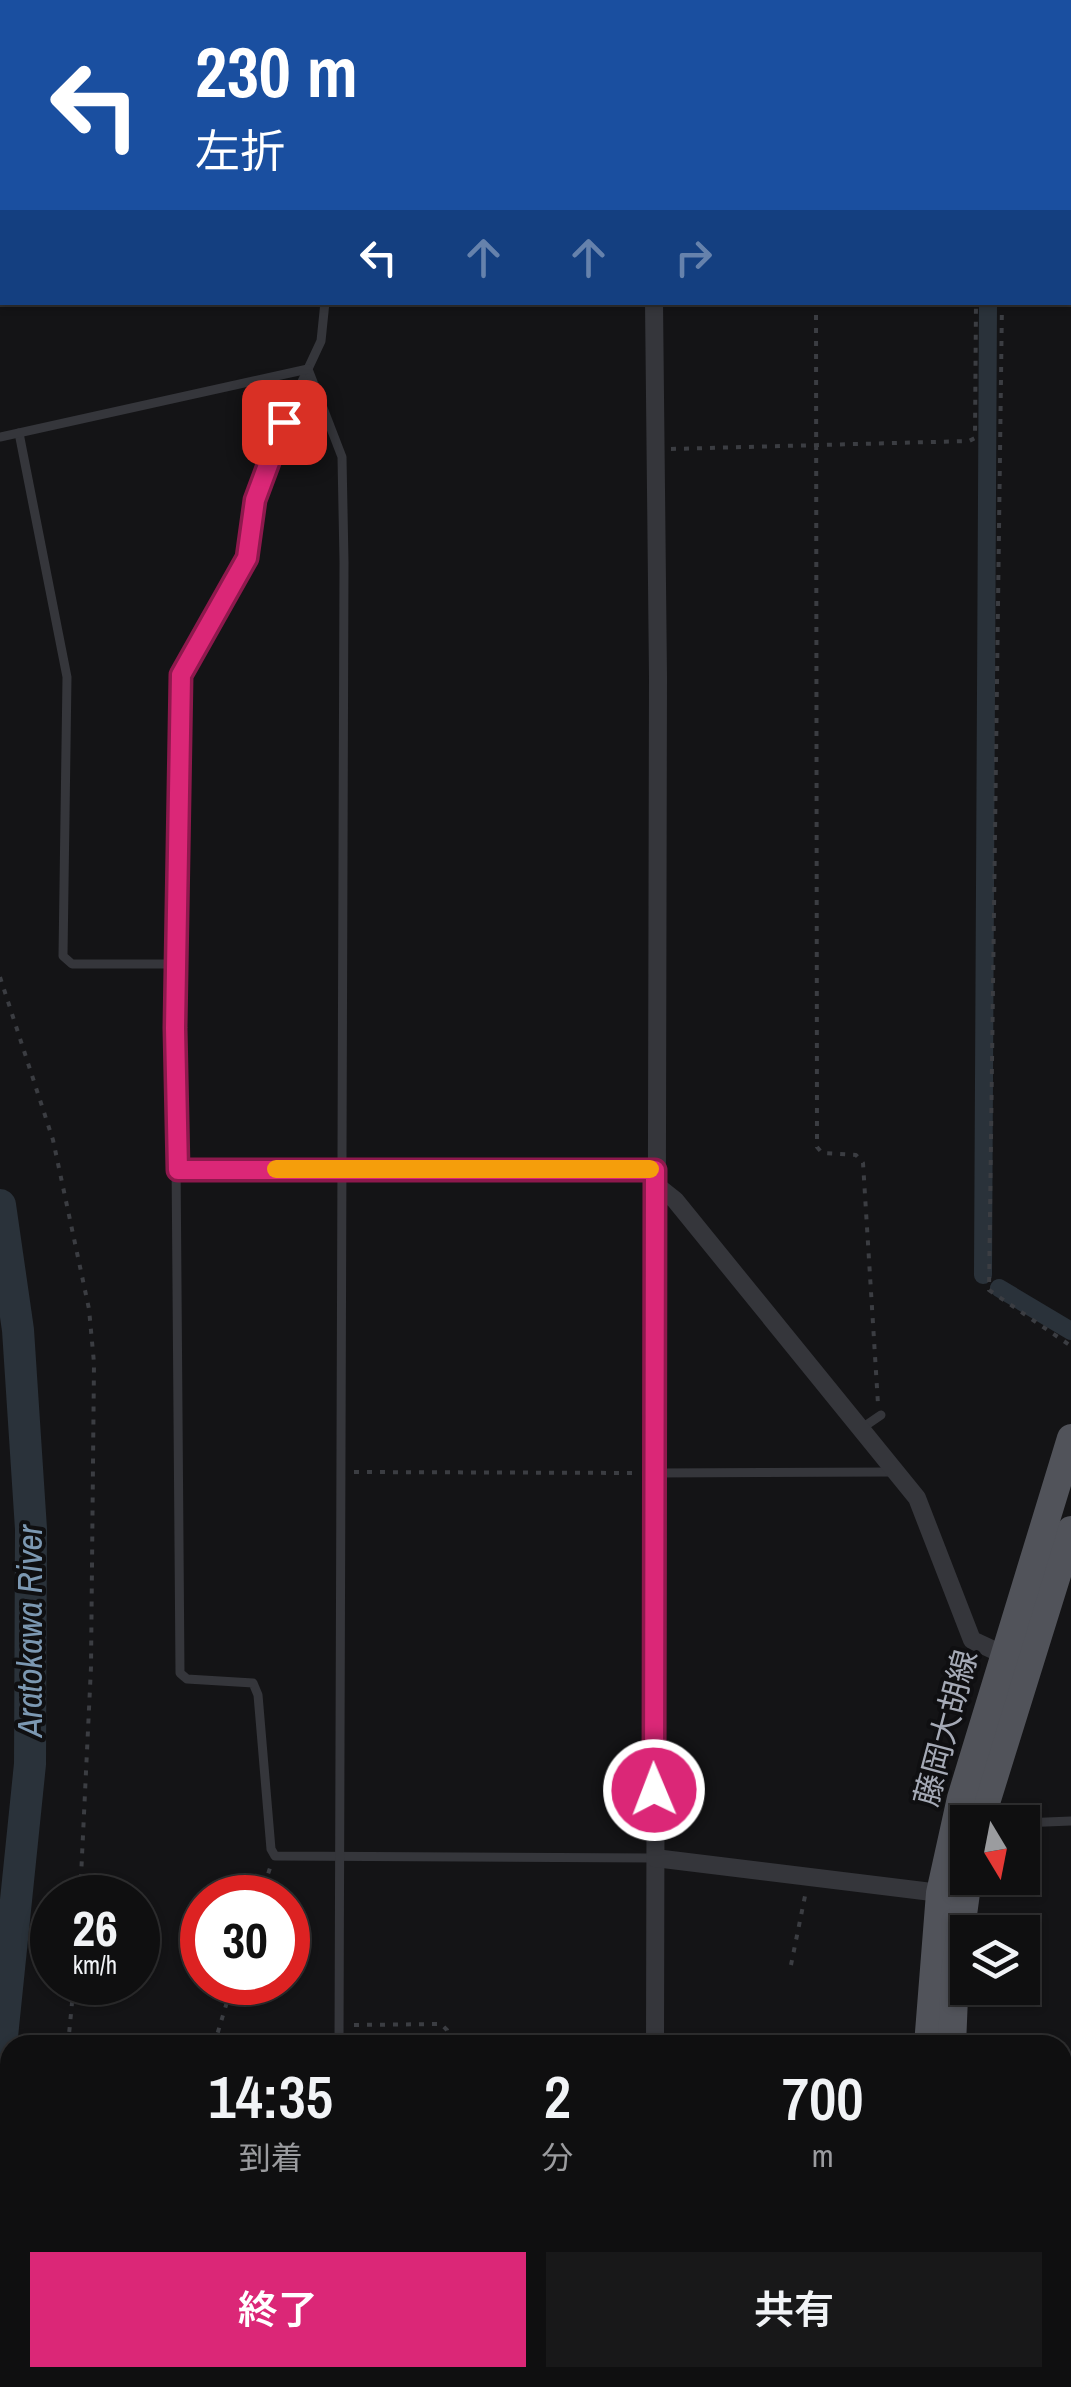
<!DOCTYPE html>
<html lang="ja">
<meta charset="utf-8">
<style>
:root{--surface:#0f0f10;--page:#181819;--text:#f1f3f6;--muted:#9b9c9f;--line:#2f2f30;--accent:#db2777}
body{margin:0;font-family:"Archivo Narrow","Noto Sans JP",sans-serif;background:var(--page);color:var(--text);height:100vh;display:flex;flex-direction:column;font-size:38px;white-space:nowrap}
*{box-sizing:border-box;margin:0}
p{font-size:32px;color:var(--muted)}
.icon{flex:none;width:55px;height:55px;fill:none;stroke:currentColor;stroke-width:2;stroke-linecap:round;stroke-linejoin:round}
.map{position:relative;flex:1;overflow:hidden}
.drawer{position:absolute;left:0px;top:2035px;width:1072px;height:352px;display:flex;flex-direction:column;background:var(--surface);border-radius:30px 30px 0 0;box-shadow:0 2px 8px #0004,0 0 0 2px var(--line)}
.drawer>*{flex:none}
.top-card{position:absolute;left:0px;top:0px;width:1072px;height:305px;box-shadow:0 2px 8px #0004,0 0 0 2px var(--line);background:#1a4fa0;color:#fff;overflow:hidden}
.needle{width:65px;rotate:170deg}
.fabs{position:absolute;left:950px;top:1805px;display:grid;gap:20px}
.fabs a{display:grid;place-items:center;width:90px;height:90px;border-radius:0px;background:var(--surface);box-shadow:0 2px 8px #0004,0 0 0 2px var(--line);font-size:50px}
.speed{position:absolute;left:30px;top:1875px;display:flex;gap:20px;font-size:50px;font-weight:700;text-align:center}
.speed>*{display:grid;place-content:center;width:130px;height:130px;border-radius:50%;background:var(--surface);box-shadow:0 2px 8px #0004,0 0 0 2px var(--line);line-height:1}
.speed small{font-size:25px;font-weight:400}
.speed .limit{border:15px solid #d22;background:#fff;color:#111}
.pin{position:absolute;display:grid;place-items:center;width:85px;height:85px;color:#fff;margin:-42px;border-radius:20px;box-shadow:0 5px 15px #0006}
.me{position:absolute;width:110px;margin:-55px;rotate:359deg;stroke-linejoin:round;filter:drop-shadow(0 0 8px #0008)}
.turn{display:flex;align-items:center;gap:35px;height:210px;padding:0 30px;font-size:45px}
.turn .icon{width:130px;height:130px;stroke-width:2.5}
.turn b{display:block;font-size:70px;line-height:85px}
.lanes{display:flex;align-items:center;height:95px;padding:0 30px;background:#0003;justify-content:center;gap:50px;direction:ltr}
.lanes .off{opacity:.35}
.eta{display:flex;justify-content:space-evenly;align-items:center;height:170px;text-align:center}
.eta b{font-size:60px;font-weight:600;line-height:70px}
.primary-button{display:flex;gap:20px;margin-top:auto;padding:20px 30px}
.primary-button a{flex:1;height:115px;border-radius:0px;background:var(--accent);color:#fff;font-size:40px;font-weight:600;line-height:115px;text-align:center}
.primary-button a+a{background:var(--page);color:var(--text)}
.map>svg:first-child{display:block}
</style>
<div class="map">
<svg width="1071" height="2387" viewBox="0 0 1071 2387">
<rect width="100%" height="100%" fill="#141416"/>
<g fill="none" stroke-linecap="round" stroke-linejoin="round">
<g stroke="#2a323a" stroke-width="18">
<polyline points="990,2 990,0"/>
<polyline points="983,1275 988,302"/>
<polyline points="999,1288 1071,1331"/>
</g>
<polyline stroke="#2a323a" stroke-width="32" points="0,1205 18,1330 31,1529 30,1764 0,2056"/>
<g stroke="#3b3d42" stroke-width="4" stroke-dasharray="5 8" stroke-linecap="butt">
<polyline points="976,0 976,2"/>
<polyline points="817,2 817,0"/>
<polyline points="1070,172 1071,172"/>
<polyline points="816,302 817,1147 822,1153 856,1155 863,1163 878,1404"/>
<polyline points="1002,302 989,1290 1071,1346"/>
<polyline points="671,449 969,441 975,438 976,302"/>
<polyline points="0,977 53,1140 89,1309 94,1363 91,1667 80,1898"/>
<polyline points="354,1472 639,1473"/>
<polyline points="260,1898 271,1865"/>
<polyline points="791,1965 805,1896"/>
<polyline points="354,2025 441,2024 447,2030 450,2045"/>
<polyline points="68,2045 74,1982"/>
<polyline points="214,2045 233,1982"/>
<polyline points="0,2344 10,2360"/>
<polyline points="21,2378 27,2387"/>
<polyline points="186,2387 186,2378"/>
<polyline points="344,2387 344,2378"/>
</g>
<g stroke="#35363b" stroke-width="9">
<polyline points="130,0 131,2"/>
<polyline points="52,2 57,0"/>
<polyline points="260,2 265,0"/>
<polyline points="0,28 2,27"/>
<polyline points="325,302 321,341 271,448 255,501 247,558 181,675 175,1028 180,1673 187,1679 253,1683 258,1695 271,1849 275,1856 655,1858"/>
<polyline points="308,369 342,457 344,562 339,2045"/>
<polyline points="19,433 67,677 63,956 72,964 176,964"/>
<polyline points="0,437 308,369"/>
<polyline points="178,1170 655,1169"/>
<polyline points="862,1428 881,1415"/>
<polyline points="655,1473 894,1472"/>
<polyline points="1022,1823 1071,1821"/>
<polyline points="48,2387 48,2378"/>
<polyline points="402,2387 403,2378"/>
</g>
<g stroke="#35363b" stroke-width="18">
<polyline points="483,2 484,0"/>
<polyline points="655,2 655,0"/>
<polyline points="654,302 658,677 655,2045"/>
<polyline points="656,1185 675,1200 917,1498 972,1640 1002,1654"/>
<polyline points="655,1858 940,1893"/>
<polyline points="628,2378 633,2387"/>
</g>
<polyline stroke="#43454b" stroke-width="25" points="984,2387 1071,2377"/>
<g stroke="#51535a" stroke-width="28">
<polyline points="980,1822 1071,1530"/>
<polyline points="928,2045 940,1893 961,1798 1071,1438"/>
<polyline points="952,2045 955,1973 968,1878"/>
<polyline points="969,2378 971,2387"/>
<polyline points="995,2378 998,2387"/>
</g>
</g>
<g fill="none" stroke-linecap="round" stroke-linejoin="round">
<defs>
<polyline id="route" points="284,422 255,500 247,558 181,675 175,1028 178,1170 655,1170 654,1790"/>
</defs>
<use href="#route" stroke="#8e194d" stroke-width="25"/>
<use href="#route" stroke="#db2777" stroke-width="18"/>
<polyline stroke="#f59e0b" stroke-width="18" points="276,1169 650,1169"/>
</g>
<g text-anchor="middle" stroke-width="8" stroke-linejoin="round" paint-order="stroke">
<g font-size="32" fill="#a5aab6" stroke="#0f0f11">
<text transform="translate(946 1728) rotate(-75)" y="11">藤岡大胡線</text>
</g>
<g font-size="35" font-style="italic" fill="#7c98b2" stroke="#0f0f11">
<text transform="translate(30 1631) rotate(-90)" y="12">Aratokawa River</text>
</g>
</g>
</svg>
<div class="fabs">
<a><svg class="needle" viewBox="-14 -14 28 28"><path d="M0-13l5 13h-10z" fill="#e53935"/><path d="M0 13l5-13h-10z" fill="#9b9c9f"/></svg></a>
<a><svg class="icon" aria-label="layers" viewBox="0 0 24 24"><path d="M12 4l9 5-9 5-9-5zM3 14l9 5 9-5"/></svg></a>
</div>
<div class="speed"><div>26<small>km/h</small></div><div class="limit">30</div></div>
<div class="pin" style="left:284px;top:422px;background:#d93025"><svg class="icon" aria-label="arrive" viewBox="0 0 24 24"><path d="M6 21V4h12l-3 4 3 4H6"/></svg></div>
<svg class="me" style="left:654px;top:1790px" viewBox="-20 -20 40 40"><circle r="17" fill="#db2777" stroke="#fff" stroke-width="3"/><path d="M0-11L8 9 0 5-8 9z" fill="#fff"/></svg>
<div class="top-card">
<div class="turn"><svg class="icon" aria-label="left" viewBox="0 0 24 24"><path d="M17 20v-9H6M10 6l-5 5 5 5"/></svg><div><b>230 m</b>左折</div></div>
<div class="lanes"><svg class="icon" aria-label="left" viewBox="0 0 24 24"><path d="M17 20v-9H6M10 6l-5 5 5 5"/></svg><svg class="icon off" aria-label="ahead" viewBox="0 0 24 24"><path d="M12 20V5M6 11l6-6 6 6"/></svg><svg class="icon off" aria-label="ahead" viewBox="0 0 24 24"><path d="M12 20V5M6 11l6-6 6 6"/></svg><svg class="icon off" aria-label="right" viewBox="0 0 24 24"><path d="M7 20v-9h11M14 6l5 5-5 5"/></svg></div>
</div>
<section class="drawer">
<div class="eta">
<div><b>14:35</b><p>到着</p></div>
<div><b>2</b><p>分</p></div>
<div><b>700</b><p>m</p></div>
</div>
<div class="primary-button"><a>終了</a><a>共有</a></div>
</section>
</div>
